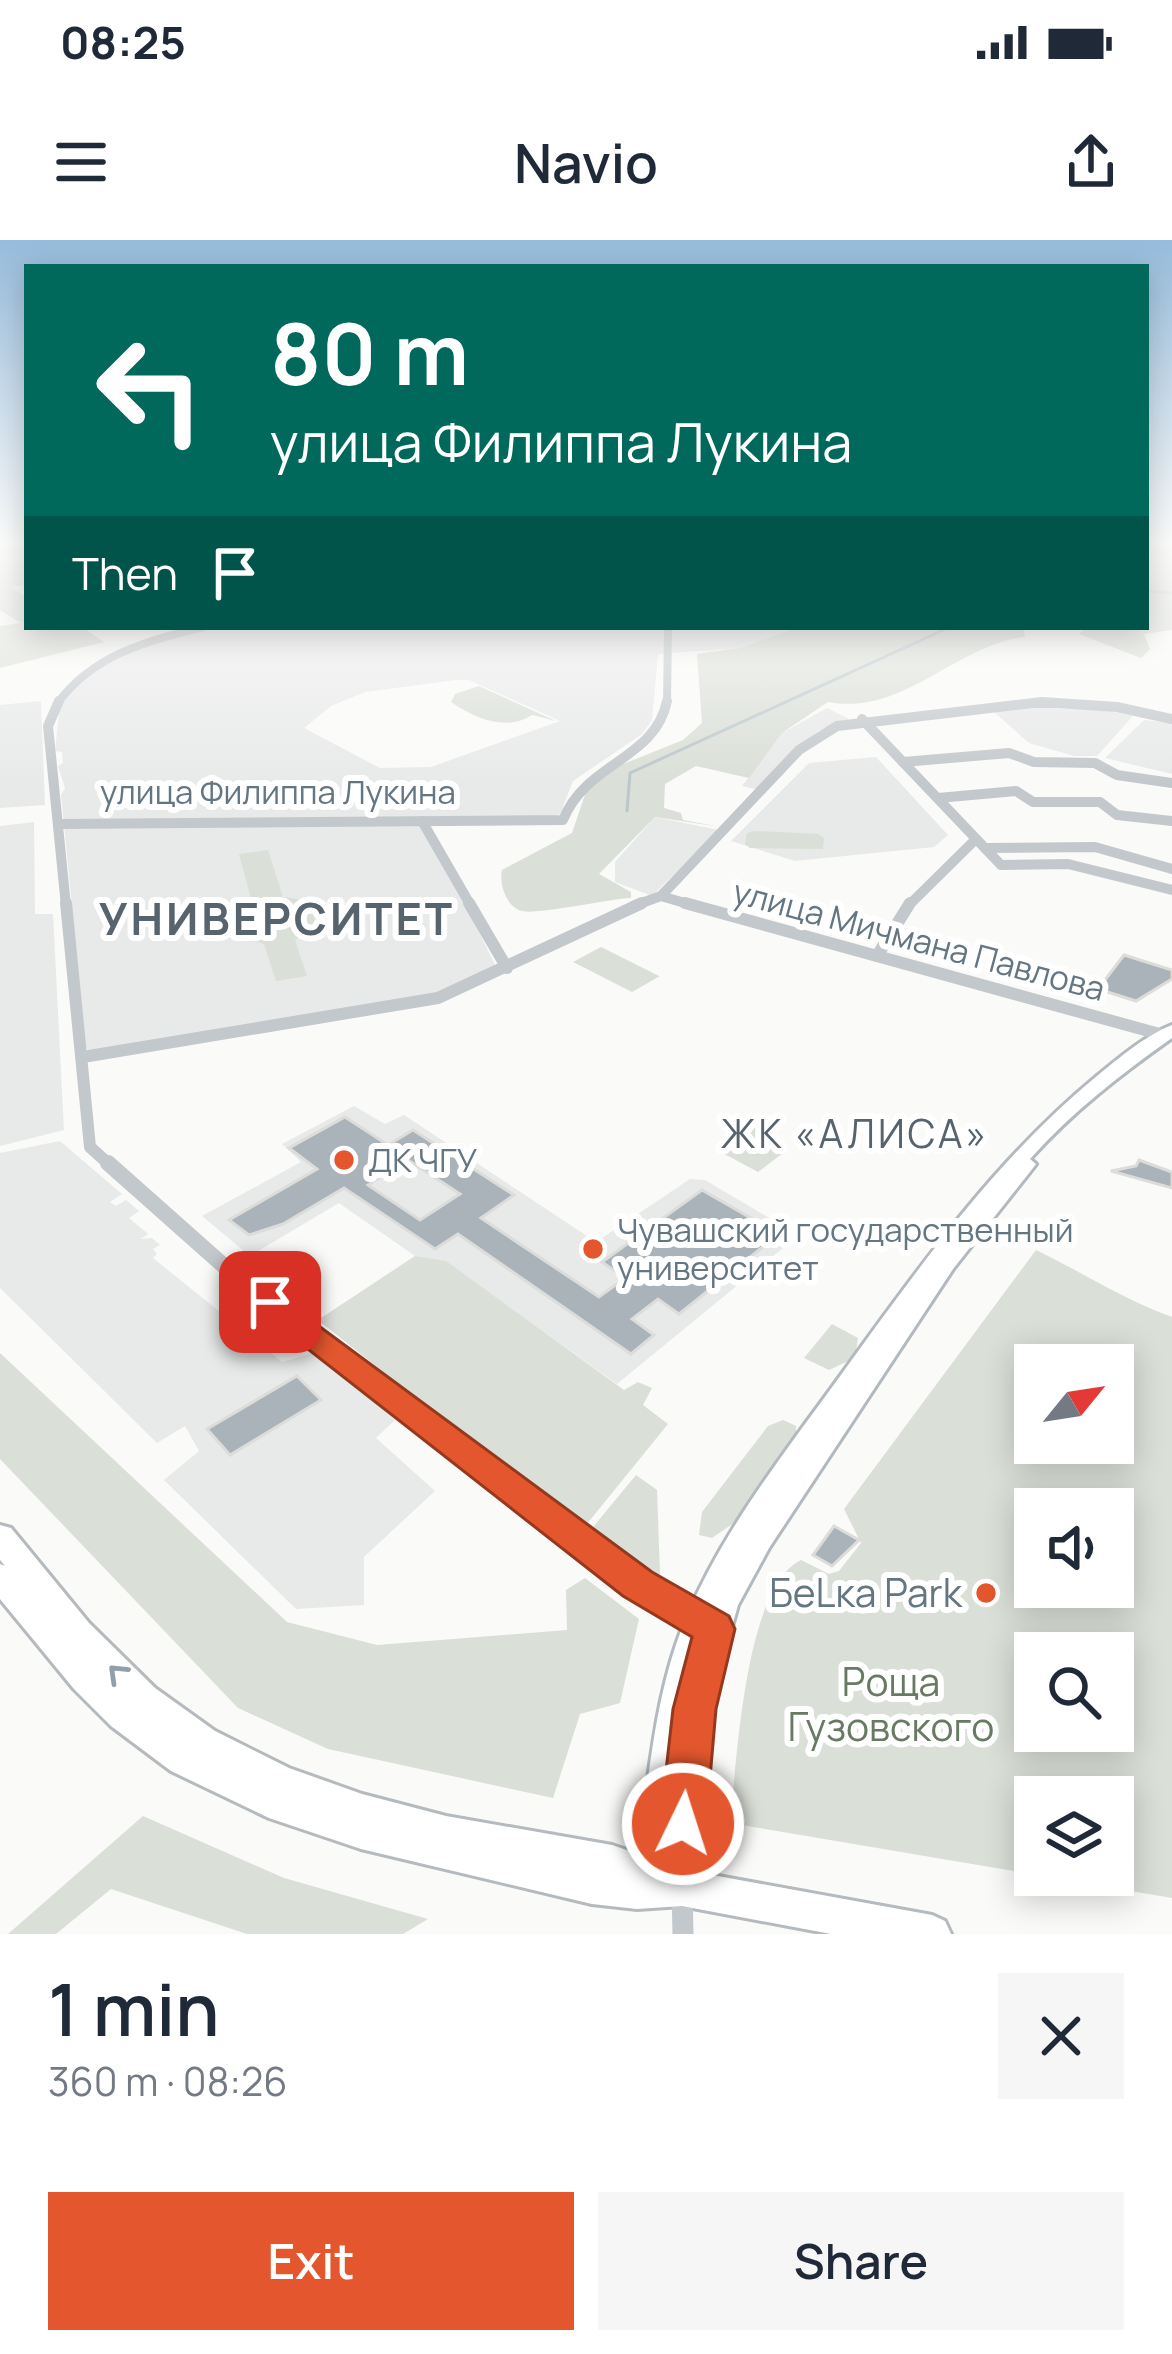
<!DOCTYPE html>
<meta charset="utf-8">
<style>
:root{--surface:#fff;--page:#f6f6f7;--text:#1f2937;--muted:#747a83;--accent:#e4572e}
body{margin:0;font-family:Manrope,sans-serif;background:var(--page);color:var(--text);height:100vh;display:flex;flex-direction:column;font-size:45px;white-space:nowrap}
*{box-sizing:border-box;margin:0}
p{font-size:39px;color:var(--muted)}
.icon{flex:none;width:66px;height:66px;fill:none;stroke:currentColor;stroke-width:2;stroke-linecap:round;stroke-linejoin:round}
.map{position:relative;height:1694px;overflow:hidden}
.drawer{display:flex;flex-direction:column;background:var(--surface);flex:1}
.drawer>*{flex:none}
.hud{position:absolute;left:24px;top:24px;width:1125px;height:366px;border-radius:0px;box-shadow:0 6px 30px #0003;background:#00695c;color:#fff;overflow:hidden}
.needle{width:78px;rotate:60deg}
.tools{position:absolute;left:1014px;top:1104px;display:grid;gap:24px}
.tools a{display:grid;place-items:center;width:120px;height:120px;border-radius:0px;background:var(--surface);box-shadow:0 6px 30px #0003;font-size:60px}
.pin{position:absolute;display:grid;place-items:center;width:102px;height:102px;color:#fff;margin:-51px;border-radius:24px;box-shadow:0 6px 18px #0006}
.me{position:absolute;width:132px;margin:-66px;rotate:4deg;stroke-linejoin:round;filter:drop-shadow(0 0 9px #0008)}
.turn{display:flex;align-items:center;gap:42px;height:252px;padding:0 48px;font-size:54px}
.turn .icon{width:156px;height:156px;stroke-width:2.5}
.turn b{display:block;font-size:84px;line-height:102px}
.then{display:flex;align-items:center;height:114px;padding:0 48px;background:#0003;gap:24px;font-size:45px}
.round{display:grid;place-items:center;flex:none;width:126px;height:126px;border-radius:0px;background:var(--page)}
.head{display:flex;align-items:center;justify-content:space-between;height:204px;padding:0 48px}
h1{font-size:72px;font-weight:600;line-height:90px}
.button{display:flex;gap:24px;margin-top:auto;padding:24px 48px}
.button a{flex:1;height:138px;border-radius:0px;background:var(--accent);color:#fff;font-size:48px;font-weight:600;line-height:138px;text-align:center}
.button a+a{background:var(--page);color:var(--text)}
.status{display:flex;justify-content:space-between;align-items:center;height:84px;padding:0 60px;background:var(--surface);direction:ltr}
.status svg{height:33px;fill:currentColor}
header{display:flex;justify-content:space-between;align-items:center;height:156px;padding:0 48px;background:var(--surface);font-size:54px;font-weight:600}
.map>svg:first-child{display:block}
</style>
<div class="status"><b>08:25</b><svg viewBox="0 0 49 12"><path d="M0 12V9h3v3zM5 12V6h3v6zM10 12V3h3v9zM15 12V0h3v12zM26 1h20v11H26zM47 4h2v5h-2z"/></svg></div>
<header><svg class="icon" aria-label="menu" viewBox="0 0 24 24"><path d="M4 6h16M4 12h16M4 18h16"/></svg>Navio<svg class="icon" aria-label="share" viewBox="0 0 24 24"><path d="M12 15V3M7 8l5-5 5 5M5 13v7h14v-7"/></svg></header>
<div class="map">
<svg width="1172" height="1694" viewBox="0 0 1172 1694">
<rect width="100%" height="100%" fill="#fafaf8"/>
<g fill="#e8e9e9" fill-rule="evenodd">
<path d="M213,387H800L740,408L658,414L652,480L642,494L573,541L560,574L546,579L423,578L496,727L442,753L97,812L86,809L61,555L65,548L58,526L63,523L62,512L55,511L60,463L90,433L141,408ZM456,440H469L560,481L431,527L380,528L304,488L331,466L365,452Z"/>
<polygon points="41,461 45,565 0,568 0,465"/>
<polygon points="1027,467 1105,470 1133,476 1097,516 1074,516 1029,503 993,471"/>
<polygon points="827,468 849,479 818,491 759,550 742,546 782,493"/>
<polygon points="1144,480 1172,483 1172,534 1105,518"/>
<polygon points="876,517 948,595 934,607 795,621 731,601 809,523"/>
<polygon points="655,577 719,590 652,656 615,642 615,622"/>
<polygon points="34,582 35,674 53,674 64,890 0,906 0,586"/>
<polygon points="354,866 385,884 404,875 596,1002 690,939 705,940 791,991 794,999 617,1144 446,1022 415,1016 339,963 250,1016 202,976 301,922 282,904"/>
<polygon points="60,901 122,954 110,962 116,966 126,960 139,971 129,978 148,994 141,999 152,998 160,1005 153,1009 157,1014 153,1018 282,1122 317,1112 395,1180 376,1198 435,1251 364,1317 364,1365 296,1369 164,1240 199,1211 185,1186 157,1203 0,1048 0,913"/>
</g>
<g fill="#dadfd7" fill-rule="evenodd">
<polygon points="0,307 27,307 27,345 11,347 27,358 27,387 82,387 104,402 0,428 0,386 21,383 0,370"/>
<polygon points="1146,307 1172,307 1172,390 1144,394 1150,409 1141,418 1079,394 1088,387 1146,387"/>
<path d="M800,387H1023L1025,397C955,405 904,476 828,462L782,493L749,538L696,526L665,544L664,568L681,573L683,580L721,587L655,577L599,634L631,652V658C609,659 535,675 522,671C506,667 499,644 502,630L572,593L591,537L683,500L702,483L697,414L740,408Z"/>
<path d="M479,446L556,481L532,475C506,492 474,478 451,462L455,454Z"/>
<polygon points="755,591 818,594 824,598 823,609 750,608 745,604 747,593"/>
<polygon points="268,610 283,657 318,662 324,678 295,700 307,736 276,741 264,704 231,693 227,676 252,662 239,614"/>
<polygon points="601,707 659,736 660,736 632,752 573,722"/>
<polygon points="750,874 774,888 766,902 783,913 758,932 717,910 737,895 727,888"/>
<path d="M1036,1010C1084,1033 1122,1059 1172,1077V1658L730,1583C737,1523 744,1348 801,1320L829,1334L839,1331L861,1303L844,1269ZM1035,1125H1113V1203H1035ZM1113,1269V1347H1035V1269ZM1035,1413H1113V1491H1035ZM1035,1557H1113V1635H1035Z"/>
<polygon points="415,1016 446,1021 624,1150 638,1142 652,1148 643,1165 668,1184 582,1290 318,1080"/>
<polygon points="832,1084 858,1098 855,1118 829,1130 804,1118"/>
<polygon points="0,1113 287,1382 377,1405 567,1390 566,1350 585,1338 639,1379 620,1463 580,1474 553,1558 328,1509 238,1468 0,1219"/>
<polygon points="783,1180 796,1186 796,1198 741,1278 712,1298 699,1295 702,1272 768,1186"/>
<polygon points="636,1235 657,1250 660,1334 641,1333 589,1292"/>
<polygon points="143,1576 284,1638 428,1679 403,1694 247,1694 111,1649 56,1694 8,1694"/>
</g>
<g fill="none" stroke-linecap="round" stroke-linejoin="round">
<g stroke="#bbc7cb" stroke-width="3">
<polyline points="1146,351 1172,353"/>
<polyline points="627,571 630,533 950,387"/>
</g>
</g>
<g fill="#aab3b9" stroke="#dcdcda" stroke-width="3" fill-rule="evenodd">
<polygon points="1124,715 1172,730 1172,739 1136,761 1098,749"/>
<path d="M345,877L388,905L413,890L514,955L481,978L599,1057L625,1038L602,1022L702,950L779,994L679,1074L658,1059L632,1079L654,1095L631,1114L458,994L435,1009L344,948L283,984L249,995L229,980L317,929L289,908ZM408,920L460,954L420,980L368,945Z"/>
<polygon points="1139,920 1172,932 1172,948 1111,931 1136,926"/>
<polygon points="297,1136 321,1160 230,1215 207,1189"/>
<polygon points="834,1286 859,1300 832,1326 813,1315"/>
</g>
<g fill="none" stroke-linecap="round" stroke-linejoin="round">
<defs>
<path id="secondary" d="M1172,785V798C1121,834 1072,872 1030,919L1036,924L1033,928L953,1029L769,1308L738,1365L709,1469L698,1648L693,1659L682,1664L671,1659L666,1648L667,1634L664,1642L653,1647L642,1642C633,1619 642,1586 645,1562C653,1499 662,1434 687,1376C724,1289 783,1215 838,1139C917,1030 993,922 1097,836C1119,818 1146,795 1172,785Z"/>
<polygon id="primary" points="0,1285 11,1288 89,1383 155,1448 215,1491 289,1528 362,1554 446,1576 612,1605 685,1630 932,1675 945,1681 951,1694 831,1694 682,1666 637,1669 592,1664 361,1609 269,1578 171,1531 111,1486 74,1449 0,1359 0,1324 5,1326 0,1320"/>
</defs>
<use href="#secondary" stroke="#b3babf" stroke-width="6"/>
<use href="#primary" stroke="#b5babe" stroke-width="6"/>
<g stroke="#c3c8cc" stroke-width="8">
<path d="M57,464C92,415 147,401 203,387"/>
<polyline points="667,464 668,387"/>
<polyline points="1024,464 1074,464"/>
</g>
<g stroke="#c3c8cc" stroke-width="10">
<polyline points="59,461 48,486 66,666"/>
<polyline points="862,479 1001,625 1068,624 1172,650"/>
<polyline points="903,522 1009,513 1034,522 1095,523 1117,535 1172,543"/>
<polyline points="938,558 1016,551 1033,562 1100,562 1117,575 1172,581"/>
<polyline points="422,581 471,666"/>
<path d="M60,584L563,580C586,522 655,520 667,461"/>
<polyline points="985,608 1095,607 1172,629"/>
<polyline points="661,656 799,510 837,486 1042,462 1117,467 1172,479"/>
<polyline points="633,666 661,656 695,666"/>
<polyline points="908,666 976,599"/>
</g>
<g stroke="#c3c8cc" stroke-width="12">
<polyline points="66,663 90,907 111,926"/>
<polyline points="469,663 507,728"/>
<polyline points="685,663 1163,795"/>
<polyline points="877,716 910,663"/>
<polyline points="83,817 438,758 642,663"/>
</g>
<polyline stroke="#c3c8cc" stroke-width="16" points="108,923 233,1034 530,1262"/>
<g stroke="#c3c8cc" stroke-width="21">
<polyline points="526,1259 698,1382"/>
<polyline points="682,1648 683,1694"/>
</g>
<use href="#secondary" fill="#fff" fill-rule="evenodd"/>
<use href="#primary" fill="#fff" fill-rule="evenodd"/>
</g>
<defs><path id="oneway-chevron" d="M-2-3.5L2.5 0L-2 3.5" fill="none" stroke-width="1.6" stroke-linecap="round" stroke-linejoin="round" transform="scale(3)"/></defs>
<use stroke="#939fa8" href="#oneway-chevron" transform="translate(117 1433) rotate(-136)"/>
<linearGradient id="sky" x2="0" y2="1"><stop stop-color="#96bcdc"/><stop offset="0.56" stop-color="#fdfdfc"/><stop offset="1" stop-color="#fdfdfc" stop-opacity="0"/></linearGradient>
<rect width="1172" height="544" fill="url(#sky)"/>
<polygon fill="#e4572e" stroke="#94391e" stroke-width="3" points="270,1050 652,1332 729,1376 735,1389 716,1469 706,1584 700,1600 683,1607 667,1600 660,1584 673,1469 692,1397 623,1356 258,1070 253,1062 258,1054"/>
<g fill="#e4572e" stroke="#fff" stroke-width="4.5">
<circle cx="344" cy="920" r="12"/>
<circle cx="593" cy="1009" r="12"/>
<circle cx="986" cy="1353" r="12"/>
</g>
<g text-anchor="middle" stroke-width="12" stroke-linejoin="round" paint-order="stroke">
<g font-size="33" fill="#657683" stroke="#fff">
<text x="278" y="564">улица Филиппа Лукина</text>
<text transform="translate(919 700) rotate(15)" y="12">улица Мичмана Павлова</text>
</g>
<g font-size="33" fill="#657683" stroke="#fff" text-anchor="start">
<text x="368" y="932">ДК ЧГУ</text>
<text x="617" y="1002">Чувашский государственный<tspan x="617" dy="38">университет</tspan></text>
</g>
<g font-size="39" letter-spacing="3" fill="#57646e" stroke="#fff">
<text x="855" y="908">ЖК «АЛИСА»</text>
</g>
<g font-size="39" fill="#657683" stroke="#fff" text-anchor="end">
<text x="962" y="1367">БeLка Park</text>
</g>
<g font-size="39" fill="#687a64" stroke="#fff">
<text x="891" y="1456">Роща<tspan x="891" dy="45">Гузовского</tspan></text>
</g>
<g font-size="45" font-weight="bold" letter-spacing="3" fill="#57646e" stroke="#fff">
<text x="277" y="695">УНИВЕРСИТЕТ</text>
</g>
</g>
</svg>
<div class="tools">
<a><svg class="needle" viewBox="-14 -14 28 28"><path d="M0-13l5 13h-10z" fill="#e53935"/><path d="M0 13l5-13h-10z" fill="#747a83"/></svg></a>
<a><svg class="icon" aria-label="sound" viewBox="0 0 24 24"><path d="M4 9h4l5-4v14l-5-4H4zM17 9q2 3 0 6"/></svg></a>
<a><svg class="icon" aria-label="search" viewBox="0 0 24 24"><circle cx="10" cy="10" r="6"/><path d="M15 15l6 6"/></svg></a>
<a><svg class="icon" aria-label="layers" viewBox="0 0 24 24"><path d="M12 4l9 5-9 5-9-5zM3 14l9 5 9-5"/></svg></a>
</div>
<div class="pin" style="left:270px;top:1062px;background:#d93025"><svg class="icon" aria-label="arrive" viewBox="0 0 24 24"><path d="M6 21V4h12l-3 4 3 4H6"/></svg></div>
<svg class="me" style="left:683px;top:1584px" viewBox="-20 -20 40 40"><circle r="17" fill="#e4572e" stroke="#fff" stroke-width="3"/><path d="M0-11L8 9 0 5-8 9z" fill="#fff"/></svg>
<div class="hud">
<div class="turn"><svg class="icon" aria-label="left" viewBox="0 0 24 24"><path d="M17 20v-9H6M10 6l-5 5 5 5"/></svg><div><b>80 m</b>улица Филиппа Лукина</div></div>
<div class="then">Then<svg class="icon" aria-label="arrive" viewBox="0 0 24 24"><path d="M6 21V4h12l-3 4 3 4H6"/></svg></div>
</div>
</div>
<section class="drawer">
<div class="head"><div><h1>1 min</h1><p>360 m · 08:26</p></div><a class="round"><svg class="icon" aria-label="close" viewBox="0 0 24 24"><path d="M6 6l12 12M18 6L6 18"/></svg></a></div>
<div class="button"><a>Exit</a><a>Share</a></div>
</section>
